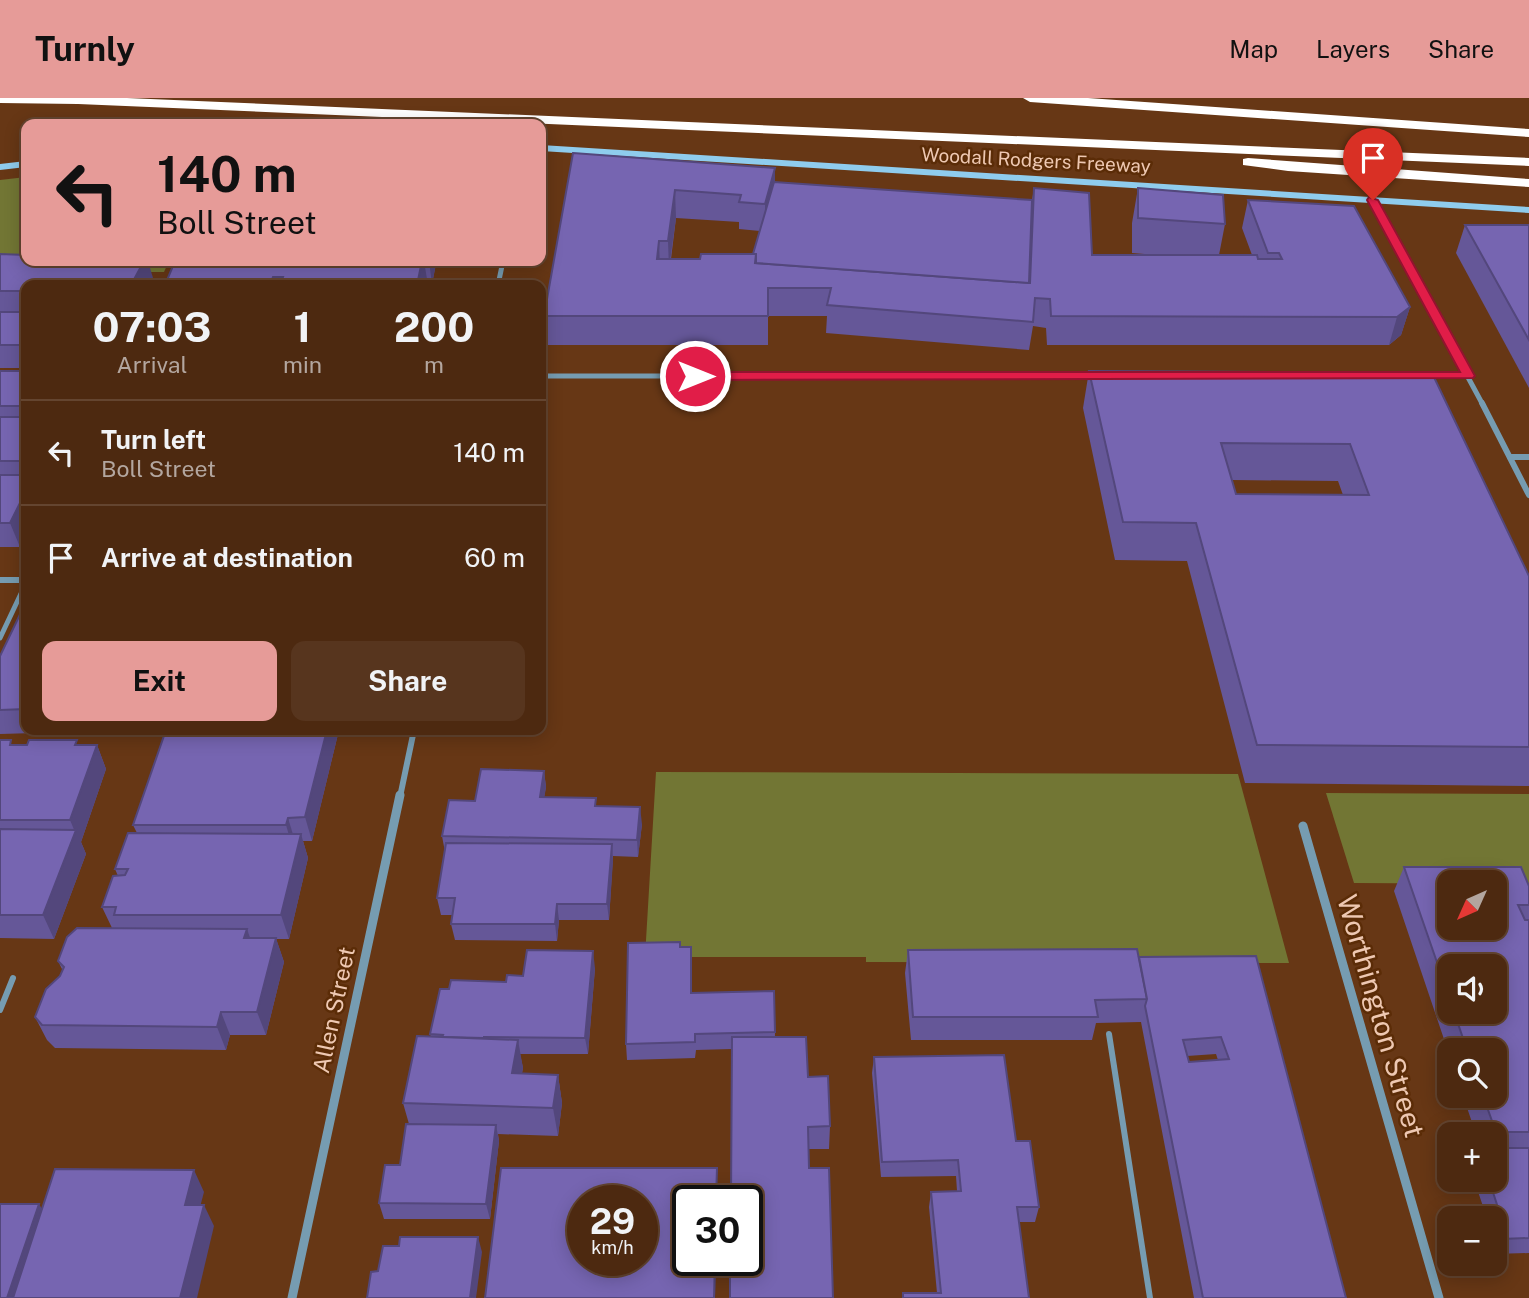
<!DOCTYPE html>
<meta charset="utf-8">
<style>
:root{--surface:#4d2910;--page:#57351e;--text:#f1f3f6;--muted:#b3a69f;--line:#644530;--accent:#e69b98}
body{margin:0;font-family:"Public Sans",sans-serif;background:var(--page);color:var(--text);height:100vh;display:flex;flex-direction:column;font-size:26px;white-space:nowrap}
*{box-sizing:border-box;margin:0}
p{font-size:23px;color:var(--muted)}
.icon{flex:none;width:38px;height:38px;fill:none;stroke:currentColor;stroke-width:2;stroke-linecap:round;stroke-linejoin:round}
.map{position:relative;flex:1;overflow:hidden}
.side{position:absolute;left:21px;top:182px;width:525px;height:455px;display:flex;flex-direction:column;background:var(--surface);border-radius:14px;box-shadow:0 4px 18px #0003,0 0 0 2px var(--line)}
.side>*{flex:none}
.guide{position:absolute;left:21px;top:21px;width:525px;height:147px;border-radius:14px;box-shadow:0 4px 18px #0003,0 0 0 2px var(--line);background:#e69b98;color:#111;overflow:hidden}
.needle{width:46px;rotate:225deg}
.buttons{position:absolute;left:1437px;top:772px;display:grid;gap:14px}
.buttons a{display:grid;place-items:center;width:70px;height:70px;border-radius:14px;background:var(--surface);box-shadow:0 4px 18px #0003,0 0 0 2px var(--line);font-size:35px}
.speed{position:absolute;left:567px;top:1087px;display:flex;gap:14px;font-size:35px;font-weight:700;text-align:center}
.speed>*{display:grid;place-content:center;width:91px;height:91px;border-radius:50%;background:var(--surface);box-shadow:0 4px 18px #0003,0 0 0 2px var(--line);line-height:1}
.speed small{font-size:18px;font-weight:400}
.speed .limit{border:4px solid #111;border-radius:10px;background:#fff;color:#111}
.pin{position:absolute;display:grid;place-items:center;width:60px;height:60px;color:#fff;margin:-72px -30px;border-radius:50% 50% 50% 0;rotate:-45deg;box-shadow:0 0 7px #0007}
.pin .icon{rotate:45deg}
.me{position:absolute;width:77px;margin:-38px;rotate:90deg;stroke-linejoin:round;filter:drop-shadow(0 0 5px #0008)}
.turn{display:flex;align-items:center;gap:24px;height:147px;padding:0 21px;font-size:32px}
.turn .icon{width:91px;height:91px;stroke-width:2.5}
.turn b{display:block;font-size:49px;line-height:60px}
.eta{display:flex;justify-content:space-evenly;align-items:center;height:119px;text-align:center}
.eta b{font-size:42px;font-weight:700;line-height:49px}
.primary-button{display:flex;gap:14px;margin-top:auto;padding:14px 21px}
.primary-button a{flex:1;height:80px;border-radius:14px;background:var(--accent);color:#111;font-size:28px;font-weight:700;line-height:80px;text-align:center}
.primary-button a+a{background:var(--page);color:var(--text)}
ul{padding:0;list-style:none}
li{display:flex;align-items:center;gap:21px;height:105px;padding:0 21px;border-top:2px solid var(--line)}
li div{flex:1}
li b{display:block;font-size:26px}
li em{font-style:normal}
header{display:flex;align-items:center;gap:42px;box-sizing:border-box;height:98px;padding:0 35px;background:var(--accent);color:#111}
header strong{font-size:33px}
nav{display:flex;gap:38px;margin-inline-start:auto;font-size:24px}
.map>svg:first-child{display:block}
</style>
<header>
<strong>Turnly</strong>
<nav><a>Map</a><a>Layers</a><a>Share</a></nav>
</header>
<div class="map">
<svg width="1529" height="1200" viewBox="0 0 1529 1200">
<rect width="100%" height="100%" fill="#673715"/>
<g fill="#727634">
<polygon points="26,79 26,163 169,163 164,174 0,174 0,82"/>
<polygon points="656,674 1238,676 1289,865 866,864 866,859 645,859"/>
<polygon points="1326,695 1529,696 1529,786 1354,785"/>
</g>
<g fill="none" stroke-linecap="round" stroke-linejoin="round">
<polyline stroke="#769cb1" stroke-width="5" points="0,540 26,485"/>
<g stroke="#769cb1" stroke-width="6">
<polyline points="0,912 13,880"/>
<polyline points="1109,936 1150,1200"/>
</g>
<g stroke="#769cb1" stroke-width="5">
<polyline points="1372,102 1483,307"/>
<polyline points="498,187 503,163"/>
<polyline points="1424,277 1468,278"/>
<polyline points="541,278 1097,278"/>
</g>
<g stroke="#769cb1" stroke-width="6">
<polyline points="1482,305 1529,397"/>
<polyline points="1510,359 1529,359"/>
<polyline points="0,482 26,482"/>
<polyline points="400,699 414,632"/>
</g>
<g stroke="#769cb1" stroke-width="9">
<polyline points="1303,728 1439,1200"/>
<polyline points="292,1200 400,697"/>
</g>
<g fill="#8fcced" fill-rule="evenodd">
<polygon points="541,47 1529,109 1529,115 541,53"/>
<polygon points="26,63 26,69 0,72 0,66"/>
</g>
<g fill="#fff" fill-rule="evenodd">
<polygon points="0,0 127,0 1529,60 1529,68 78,6 0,5"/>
<polygon points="1023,0 1088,0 1529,31 1529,39 1030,4"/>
<polygon points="1248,60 1529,81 1529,89 1288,73 1243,67 1243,61"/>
</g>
</g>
<g fill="#655798" fill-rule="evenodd">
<path d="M573,55L775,84L1032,102L1034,90L1092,157H1157L1132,155V125L1138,90L1225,126L1219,157H1252L1242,130L1248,102L1410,209L1401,237L1389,247H1047L1046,230L1033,228L1029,252L826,235L827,218H768V247H547L544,218ZM676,120L739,124V131L760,133L753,156L700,161H671Z"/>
<polygon points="1465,127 1529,127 1529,290 1456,155"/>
<polygon points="0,156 153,180 26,187 26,270 0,270"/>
<polygon points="175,163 436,163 436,166 432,186 428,187 165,187"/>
<polygon points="0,273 26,273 26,436 20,449 0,449"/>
<path d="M1089,273L1432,275L1529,478V688L1245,685L1187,463L1115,462L1083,310ZM1232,382L1338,383L1343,397L1236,396Z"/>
<polygon points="26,507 26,632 123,632 121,638 72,638 70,634 0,636 0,558"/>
<polygon points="166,632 339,632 312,743 303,743 308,760 289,841 276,841 284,864 266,937 230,937 226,952 55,950 47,942 35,919 60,878 63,873 58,863 112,830 102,809 118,778 115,771 137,735 133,727"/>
<polygon points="0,642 13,647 97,647 106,671 81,744 86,756 54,841 0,840"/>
<polygon points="544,673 546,689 544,699 597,708 642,726 638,759 613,758 609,822 559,822 557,843 455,842 451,826 452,817 441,817 437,800 445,754 442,738 475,703"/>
<path d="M1404,769L1529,788V1155L1494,1156V1120H1487L1474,1082H1494V1036H1476L1463,998H1494V952H1449V956L1394,793ZM1449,868L1494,914H1449Z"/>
<polygon points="680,849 691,849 692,895 774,893 775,939 808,979 830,1028 829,1051 808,1051 809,1070 833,1200 732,951 696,952 695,960 627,962 626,946"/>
<path d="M908,852L1139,859L1256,858L1346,1200H1194L1141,924L1096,925L1092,942H911L905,875ZM1216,956L1218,962L1189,964L1187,958Z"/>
<polygon points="595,870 588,956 520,956 523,970 522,975 558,977 562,1005 558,1038 498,1036 499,1043 490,1121 384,1121 379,1105 400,1067 409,1026 403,1005 431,939 430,936 449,891 506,884 523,878"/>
<polygon points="874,959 1016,1043 1039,1109 1035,1124 1019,1124 1029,1200 902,1200 903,1195 937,1195 929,1109 931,1094 957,1093 956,1078 881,1079 872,975"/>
</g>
<g fill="#53477c">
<polygon points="775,70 775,97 765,133 765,106"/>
<polygon points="675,92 676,120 669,171 668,143"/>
<polygon points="659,143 660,171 657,161"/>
<polygon points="144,163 148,163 153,180 149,187 131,187"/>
<polygon points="422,163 424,163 428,187 417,187"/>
<polygon points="429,163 436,163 436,166 432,186"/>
<polygon points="1410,209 1401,237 1389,247 1397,219"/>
<polygon points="26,393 26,436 20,449 10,425"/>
<polygon points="327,632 339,632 312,743 305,719"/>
<polygon points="97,647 106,671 81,744 86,756 54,841 43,817 75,734 70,722"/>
<polygon points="544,673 546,689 542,715 540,699"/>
<polygon points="640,709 642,726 638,759 637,742"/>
<polygon points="288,720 295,743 293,751 286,727"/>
<polygon points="301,736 308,760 289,841 281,817"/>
<polygon points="612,746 613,763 609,822 607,806"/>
<polygon points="557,806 559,822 557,843 555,826"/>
<polygon points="247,831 255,854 244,840"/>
<polygon points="276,840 284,864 266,937 257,914"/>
<polygon points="593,853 595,870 588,956 585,940"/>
<polygon points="221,914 230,937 226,952 217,929"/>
<polygon points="518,942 523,970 517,1003 512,975"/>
<polygon points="558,977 562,1005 558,1038 553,1010"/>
<polygon points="496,1027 499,1043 490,1121 486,1106"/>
<polygon points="194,1072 204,1094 195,1128 185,1107"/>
<polygon points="39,1106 52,1128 29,1200 7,1200"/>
<polygon points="204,1107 214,1128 197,1200 180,1200"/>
<polygon points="478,1139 482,1154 476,1200 470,1200"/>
<polygon points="715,1162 716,1162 715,1200 714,1200"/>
</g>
<g fill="#7665b1" stroke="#53477c" stroke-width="2" fill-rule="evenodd">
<polygon points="573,55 775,70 765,106 739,104 741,97 675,92 668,143 659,143 657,161 700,161 701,156 756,156 755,165 1030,185 1034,90 1089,95 1092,157 1257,157 1258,161 1282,161 1279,155 1268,155 1248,102 1354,108 1410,209 1397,219 1051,218 1050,201 1035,200 1033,224 827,207 831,190 768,190 768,218 544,218"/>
<polygon points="774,84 1032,102 1029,185 756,165 756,156 753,156"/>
<polygon points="1138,90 1223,97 1225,126 1138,120"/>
<polygon points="1465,127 1529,127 1529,242"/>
<polygon points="0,156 26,157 26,163 144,163 131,187 26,187 26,193 0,193"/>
<polygon points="175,163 422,163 417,187 280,187 283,179 273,179 270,187 165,187"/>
<rect x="0" y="214" width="26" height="33"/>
<rect x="0" y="273" width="26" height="35"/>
<path d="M1089,273L1432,275L1529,478V649L1257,647L1196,425L1123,424ZM1221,345L1350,346L1369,397L1236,396Z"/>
<rect x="0" y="319" width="26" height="44"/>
<polygon points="0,377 26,377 26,393 10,425 0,425"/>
<polygon points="25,506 26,507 26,611 0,612 0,558"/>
<polygon points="166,632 327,632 305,719 288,720 286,727 133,727"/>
<polygon points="0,642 11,642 10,647 27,647 29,642 77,642 75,647 97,647 70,722 0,722"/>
<polygon points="481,671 544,673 540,699 596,700 595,708 640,709 637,742 442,738 449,702 475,703"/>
<polygon points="0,731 76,732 43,817 0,817"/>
<polygon points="128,735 301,736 281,817 114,817 116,809 102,809 113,778 125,777 128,771 115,771"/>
<polygon points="446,745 612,746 607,806 557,806 555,826 451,826 455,800 437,800"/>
<path d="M1404,769H1521L1529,788V807H1518L1525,822H1529V1034H1496L1483,998H1494V952H1467L1454,914H1494V868H1449V899ZM1449,784H1494V830H1449Z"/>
<polygon points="77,830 247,831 244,840 276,840 257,914 221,914 217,929 42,927 35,919 46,891 60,878 64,869 58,863 67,839"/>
<polygon points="680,844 680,849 691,849 691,895 774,893 775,934 695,936 695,944 626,946 628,845"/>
<polygon points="1137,851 1147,901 1095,902 1098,919 913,919 908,852"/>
<polygon points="527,852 593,853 585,940 484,939 484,940 442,939 443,937 430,936 440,891 449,891 451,882 506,884 507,877 523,878"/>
<path d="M1256,858L1346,1200H1203L1145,908L1147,901L1139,859ZM1221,939L1229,961L1189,964L1183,942Z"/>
<polygon points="417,938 518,942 512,975 558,977 553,1010 403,1005"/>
<polygon points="732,939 806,939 808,979 828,978 830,1028 808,1029 809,1070 829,1070 833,1200 730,1200 730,1162 747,1162 747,1102 731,1102"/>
<polygon points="1004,957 1016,1043 1030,1043 1039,1109 1017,1109 1029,1200 903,1200 903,1195 941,1195 931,1094 961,1093 958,1062 882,1064 874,959"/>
<polygon points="406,1026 496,1027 486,1106 379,1105 385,1067 400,1067"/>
<polygon points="1494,1050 1529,1050 1529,1140 1502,1141 1495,1118 1501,1119 1489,1082 1494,1082"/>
<path d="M501,1070H717L716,1102H688V1162H715L714,1200H485ZM583,1102H642V1162H583Z"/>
<polygon points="55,1071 194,1072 185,1107 204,1107 180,1200 13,1200"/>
<polygon points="0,1106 39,1106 7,1200 0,1200"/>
<polygon points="400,1139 478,1139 470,1200 367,1200 371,1174 378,1173 383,1148 399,1148"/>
</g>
<polygon fill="#e11d48" stroke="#92132f" stroke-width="2" points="1369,99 1378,102 1475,278 1473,280 695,282 688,278 695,274 1460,274 1367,102"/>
<g text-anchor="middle" stroke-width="5" stroke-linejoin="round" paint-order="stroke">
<g font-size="19" fill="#eec8b2" stroke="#5b2c07">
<text transform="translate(1036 62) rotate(3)" y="7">Woodall Rodgers Freeway</text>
</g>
<g font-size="23" fill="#eec8b2" stroke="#5b2c07">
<text transform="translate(334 912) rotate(-78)" y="8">Allen Street</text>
</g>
<g font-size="28" fill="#eec8b2" stroke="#5b2c07">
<text transform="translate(1381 918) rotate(74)" y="10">Worthington Street</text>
</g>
</g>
</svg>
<div class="buttons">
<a><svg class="needle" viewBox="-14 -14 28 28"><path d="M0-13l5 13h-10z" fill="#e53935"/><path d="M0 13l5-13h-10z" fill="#b3a69f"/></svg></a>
<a><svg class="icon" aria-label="sound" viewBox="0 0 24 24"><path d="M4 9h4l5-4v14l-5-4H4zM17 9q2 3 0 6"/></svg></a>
<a><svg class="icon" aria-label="search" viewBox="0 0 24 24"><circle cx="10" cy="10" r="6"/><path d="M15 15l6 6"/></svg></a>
<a>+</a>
<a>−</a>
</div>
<div class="speed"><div>29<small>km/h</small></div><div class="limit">30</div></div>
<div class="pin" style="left:1373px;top:102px;background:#d93025"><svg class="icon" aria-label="arrive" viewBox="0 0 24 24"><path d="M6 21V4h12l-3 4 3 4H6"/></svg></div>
<svg class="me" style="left:695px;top:278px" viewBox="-20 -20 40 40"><circle r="17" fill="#e11d48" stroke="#fff" stroke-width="3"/><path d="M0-11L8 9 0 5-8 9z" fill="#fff"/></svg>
<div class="guide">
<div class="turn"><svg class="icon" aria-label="left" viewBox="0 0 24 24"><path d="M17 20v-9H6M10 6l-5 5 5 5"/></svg><div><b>140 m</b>Boll Street</div></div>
</div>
<section class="side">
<div class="eta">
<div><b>07:03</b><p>Arrival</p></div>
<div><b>1</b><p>min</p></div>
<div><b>200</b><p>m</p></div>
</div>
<ul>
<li><svg class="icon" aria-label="left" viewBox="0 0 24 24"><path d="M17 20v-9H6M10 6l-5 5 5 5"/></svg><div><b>Turn left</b><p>Boll Street</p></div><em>140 m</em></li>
<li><svg class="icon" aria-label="arrive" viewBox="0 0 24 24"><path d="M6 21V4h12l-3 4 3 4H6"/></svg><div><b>Arrive at destination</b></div><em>60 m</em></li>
</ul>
<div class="primary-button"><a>Exit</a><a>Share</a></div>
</section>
</div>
